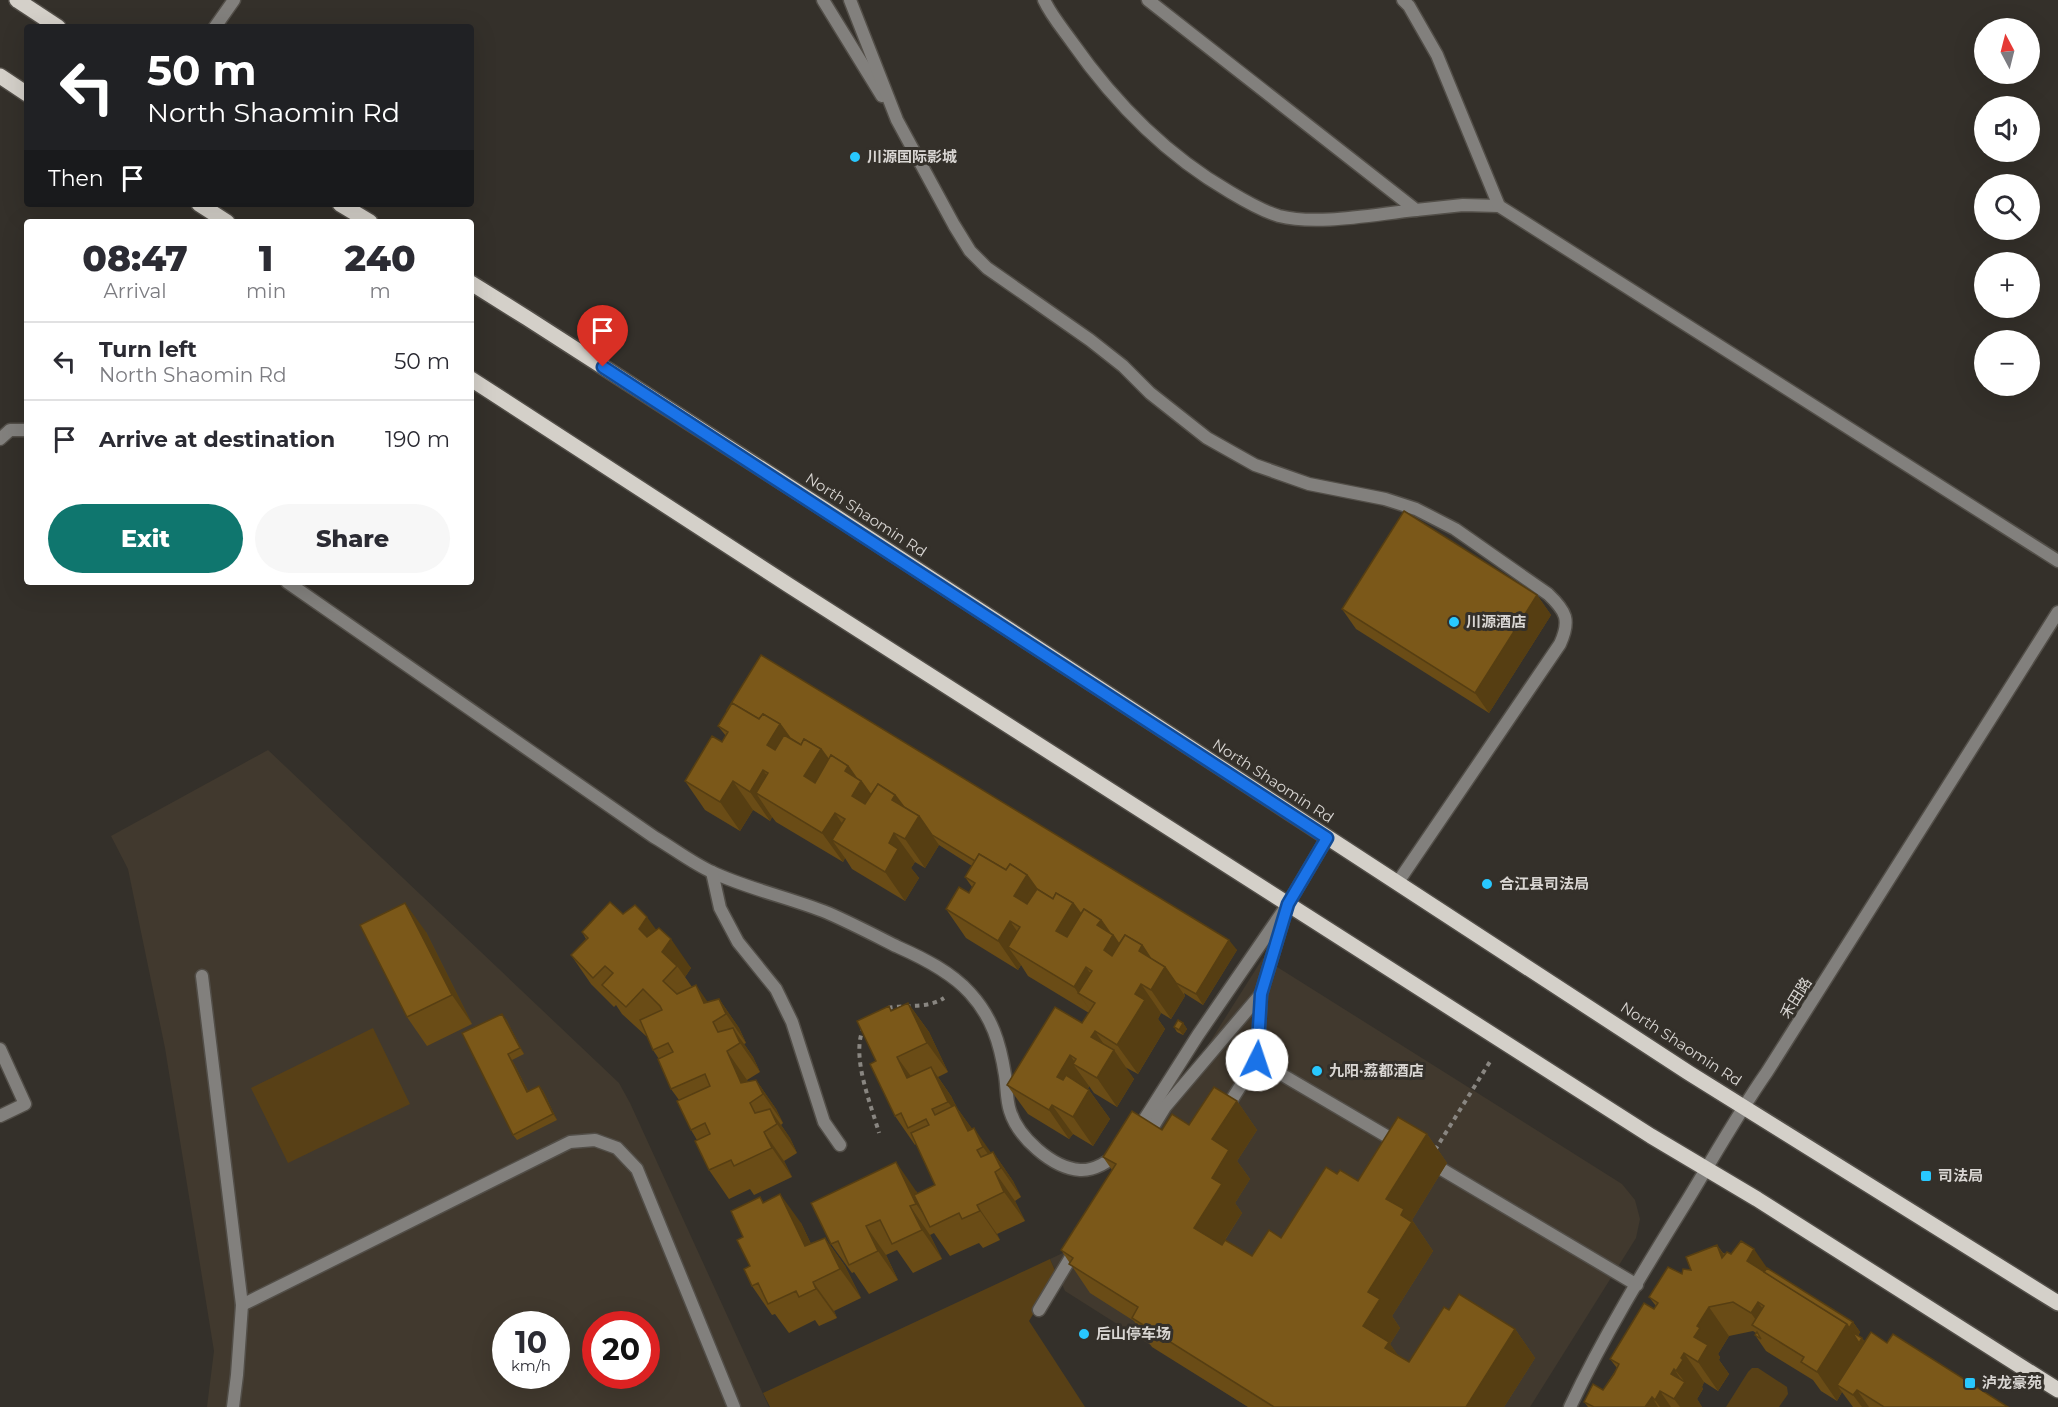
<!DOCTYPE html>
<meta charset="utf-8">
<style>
:root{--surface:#fff;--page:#f7f7f7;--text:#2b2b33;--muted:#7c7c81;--line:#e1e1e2;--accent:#0f766e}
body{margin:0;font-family:Montserrat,"Noto Sans SC",sans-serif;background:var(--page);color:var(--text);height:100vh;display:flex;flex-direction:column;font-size:22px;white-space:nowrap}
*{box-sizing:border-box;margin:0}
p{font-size:20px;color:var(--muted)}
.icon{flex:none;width:33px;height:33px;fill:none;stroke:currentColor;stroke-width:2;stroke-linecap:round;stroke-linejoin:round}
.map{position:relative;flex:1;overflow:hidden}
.sheet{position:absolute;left:24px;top:219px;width:450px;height:366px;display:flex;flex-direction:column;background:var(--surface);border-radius:6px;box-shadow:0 6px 24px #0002}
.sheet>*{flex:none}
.banner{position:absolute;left:24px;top:24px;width:450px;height:183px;border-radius:6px;box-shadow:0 6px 24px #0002;background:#202124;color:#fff;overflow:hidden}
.needle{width:39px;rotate:353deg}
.fabs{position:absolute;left:1974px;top:18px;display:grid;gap:12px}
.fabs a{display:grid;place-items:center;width:66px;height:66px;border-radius:50%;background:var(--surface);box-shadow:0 6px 24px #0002;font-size:30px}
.speed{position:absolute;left:492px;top:1311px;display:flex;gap:12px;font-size:30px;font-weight:700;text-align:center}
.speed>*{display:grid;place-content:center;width:78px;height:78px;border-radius:50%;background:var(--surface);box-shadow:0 6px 24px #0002;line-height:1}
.speed small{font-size:15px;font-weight:400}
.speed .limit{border:9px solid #d22;background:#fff;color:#111}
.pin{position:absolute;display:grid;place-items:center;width:51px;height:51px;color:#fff;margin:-62px -26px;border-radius:50% 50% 50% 0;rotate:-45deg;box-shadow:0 0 6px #0007}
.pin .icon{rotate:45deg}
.me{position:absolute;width:66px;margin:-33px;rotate:4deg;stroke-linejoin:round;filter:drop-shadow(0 0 4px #0008)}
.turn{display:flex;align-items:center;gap:21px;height:126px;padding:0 24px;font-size:27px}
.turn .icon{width:78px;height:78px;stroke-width:2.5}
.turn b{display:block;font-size:42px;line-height:51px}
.then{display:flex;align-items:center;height:57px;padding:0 24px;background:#0003;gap:12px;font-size:22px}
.eta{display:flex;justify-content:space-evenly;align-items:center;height:102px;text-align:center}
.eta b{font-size:36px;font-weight:800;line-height:42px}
.button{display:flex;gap:12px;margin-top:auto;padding:12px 24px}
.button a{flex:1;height:69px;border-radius:36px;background:var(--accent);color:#fff;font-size:24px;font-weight:800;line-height:69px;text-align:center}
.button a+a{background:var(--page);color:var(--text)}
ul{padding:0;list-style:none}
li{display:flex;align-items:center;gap:18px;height:78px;padding:0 24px;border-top:2px solid var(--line)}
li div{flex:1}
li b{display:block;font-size:22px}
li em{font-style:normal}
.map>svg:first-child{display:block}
</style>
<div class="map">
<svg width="2058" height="1407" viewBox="0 0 2058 1407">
<rect width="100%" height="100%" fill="#34302a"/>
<g fill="#41392e" fill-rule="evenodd">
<path d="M268,750L619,1083L630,1103L769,1407H207L214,1351L165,1048L128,869L111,836ZM506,1324H556V1376H506ZM596,1324H646V1376H596Z"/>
<polygon points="1263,958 1622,1184 1635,1200 1640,1219 1636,1238 1530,1407 1248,1407 1065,1291 1050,1259 1082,1244"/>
</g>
<g fill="#584016">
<polygon points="373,1028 410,1104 288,1163 251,1088"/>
<polygon points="1050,1259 1057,1275 1029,1321 1085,1407 770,1407 763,1393"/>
<polygon points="1752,1368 1758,1368 1787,1387 1788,1394 1779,1407 1726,1407 1748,1372"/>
</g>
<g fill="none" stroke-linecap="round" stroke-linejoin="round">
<defs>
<g id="service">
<polyline points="823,0 882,96"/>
<path d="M850,0L897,120L954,225L970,251L987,268L1090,340L1123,366L1150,393L1207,438L1255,465L1309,484L1385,499L1416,509L1455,529L1548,594C1566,611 1571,620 1560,644L1398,882"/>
<path d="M1044,0C1051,15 1062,28 1072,42C1114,102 1166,155 1230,192C1245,201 1262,211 1279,216C1318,226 1375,214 1416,210"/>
<polyline points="1148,0 1416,210 1463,205 1499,206 2058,561"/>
<polyline points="1403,0 1409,6 1437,55 1499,206"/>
<polyline points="0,439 10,430 27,430"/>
<path d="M287,582L654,837C673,848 692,863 712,872C748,889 791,898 828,913C851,923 874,935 898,947C923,958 951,972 970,993C992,1017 1000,1043 1005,1075C1007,1087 1006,1099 1010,1111C1018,1137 1052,1168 1080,1170C1094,1171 1110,1161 1120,1152"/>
<polyline points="712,872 720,908 738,942 776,989 792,1022 824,1122 840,1145"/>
<polyline points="1284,917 1261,994 1257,1060 1400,1144"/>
<polyline points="0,1049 25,1104 0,1116"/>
<polyline points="1224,1112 1257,1060"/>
<polyline points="1137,1131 1198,1035 1288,904 1327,838"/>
<polyline points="1146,1138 1165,1107 1261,994"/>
<polyline points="1443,1170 1637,1285"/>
<polyline points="242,1305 570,1142 595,1140 617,1148 637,1169 734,1407"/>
<polyline points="1039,1310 1077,1247"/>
</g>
<g id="minor">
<polyline points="215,27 234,0"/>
<polyline points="202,976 242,1305 237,1375 233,1407"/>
<path d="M1570,1407C1603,1337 1644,1270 1685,1204C1712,1160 1737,1115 1767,1072L2058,612"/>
</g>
<g id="primary">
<polyline points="17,0 58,27"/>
<polyline points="0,76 27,94"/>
<polyline points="199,204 227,222"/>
<polyline points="340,204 370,222"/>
<polyline points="471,283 527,318 832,514 1689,1073 2058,1303"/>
<polyline points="471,379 790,586 1651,1136 1757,1199 2058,1390"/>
</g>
</defs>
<use href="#service" stroke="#524e48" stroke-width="15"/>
<use href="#minor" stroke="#524e48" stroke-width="15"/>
<use href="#primary" stroke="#524e48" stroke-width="18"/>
<g stroke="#898681" stroke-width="4" stroke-dasharray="4.5 4.5" stroke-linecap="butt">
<path d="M888,1008C908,1004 927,1009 944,998"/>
<path d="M864,1027C850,1055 871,1104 879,1133"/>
<polyline points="1435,1150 1491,1060"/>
</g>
<use href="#service" stroke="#82807d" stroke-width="12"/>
<use href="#minor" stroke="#82807d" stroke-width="12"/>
<use href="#primary" stroke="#d4d0c9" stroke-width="15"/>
</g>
<g fill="#6a4c16">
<polygon points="1537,595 1551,615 1489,713 1356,629 1342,609"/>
<polygon points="718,726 1237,950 1203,1005 1184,993 1185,996 1171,1019 1161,1013 1158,1019 1165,1029 1138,1074 1125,1067 1134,1079 1117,1107 1094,1093 1089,1086 1088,1089 1089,1090 1110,1119 1093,1146 1073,1134 1069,1139 1028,1114 1007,1085 1082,1023 1089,1013 1028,976 1021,965 1018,970 966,938 946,909 969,893 972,887 965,877 972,866 939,845 925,868 915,862 911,868 919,878 905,901 852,869 845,858 843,862 776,822 772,817 770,821 753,810 740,831 705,810 685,781 722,742 726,736"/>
<polygon points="623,914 656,930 691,968 685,977 692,987 707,1002 719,999 739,1028 746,1043 744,1044 753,1057 760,1072 747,1080 748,1082 756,1080 776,1109 783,1123 781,1125 790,1138 797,1153 784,1161 792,1177 754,1195 750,1189 729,1199 709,1170 697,1140 691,1130 679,1100 671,1089 659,1059 653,1050 647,1035 646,1036 622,1014 616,1005 614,1007 591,984 571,955 586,939 582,932"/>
<polygon points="426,932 472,1024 427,1046 407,1017"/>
<polygon points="908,1003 929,1032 948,1072 938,1077 951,1096 957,1108 972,1129 991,1153 993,1152 1013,1181 1021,1197 1015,1201 1025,1221 997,1234 1000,1240 983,1248 979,1243 950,1256 934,1233 930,1235 942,1259 913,1273 897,1250 886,1255 898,1280 869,1294 854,1272 852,1273 831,1244 916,1191 918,1194 935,1185 916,1144 915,1145 895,1116 876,1061 892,1010"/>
<polygon points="506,1019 524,1054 512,1060 528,1091 539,1086 543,1091 557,1120 517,1140 513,1135"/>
<polygon points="1183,1023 1187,1029 1183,1035 1177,1032 1174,1027"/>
<polygon points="1237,1101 1257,1130 1237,1161 1250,1179 1235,1203 1242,1213 1222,1245 1252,1256 1281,1238 1337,1174 1358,1181 1427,1134 1447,1163 1412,1220 1433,1251 1392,1316 1400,1328 1390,1344 1398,1356 1409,1362 1449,1310 1515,1329 1535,1358 1504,1407 1248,1407 1152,1347 1134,1321 1090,1293 1061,1250 1112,1170 1103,1157 1162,1130 1189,1125"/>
<polygon points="760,1197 764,1203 801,1223 811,1244 825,1238 845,1266 861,1298 834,1311 837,1318 819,1326 815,1320 789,1333 775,1314 772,1315 752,1286 750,1266 743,1237"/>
<polygon points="1717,1245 1723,1253 1767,1268 1853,1322 1860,1332 1858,1336 1865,1341 1887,1343 2008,1407 1853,1407 1842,1392 1837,1401 1821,1391 1813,1380 1766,1351 1755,1335 1756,1333 1753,1331 1729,1336 1718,1354 1720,1357 1719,1360 1729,1374 1718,1391 1704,1382 1702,1387 1703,1389 1697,1399 1702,1407 1588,1407 1584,1402 1603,1390 1617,1368 1610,1359 1656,1306 1649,1297 1682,1274 1691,1270"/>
</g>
<g fill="#563e12">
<polygon points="1537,595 1551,615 1489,713 1475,693"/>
<polygon points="780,724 800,753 787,774 767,745"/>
<polygon points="821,749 841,778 825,805 804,776"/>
<polygon points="848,766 861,781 882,810 872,825 852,796 845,771"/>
<polygon points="763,770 783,799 756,793 772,817 770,821 750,792"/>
<polygon points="733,781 753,810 740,831 720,802"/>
<polygon points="895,795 919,816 939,845 925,868 905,839 892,800"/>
<polygon points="835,813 855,842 832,840 845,858 843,862 822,833"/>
<polygon points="894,833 915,862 911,868 919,878 905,901 885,872 889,843"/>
<polygon points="1027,875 1047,904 1034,925 1014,896"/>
<polygon points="405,903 426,932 472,1024 452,995"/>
<polygon points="1073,903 1093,932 1077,960 1056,931"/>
<polygon points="647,917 667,945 671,939 691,968 685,977 677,966 639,929"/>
<polygon points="1101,920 1113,935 1133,964 1124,979 1104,950 1097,925"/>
<polygon points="1010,921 1030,950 1008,947 1021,965 1018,970 998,941"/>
<polygon points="1229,940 1237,950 1203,1005 1196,994"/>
<polygon points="1142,945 1165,967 1185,996 1171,1019 1151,990 1139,951"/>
<polygon points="1086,967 1107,996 1095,1003 1078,993 1094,1016 1074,987"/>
<polygon points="1141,984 1161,1013 1158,1019 1165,1029 1138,1074 1117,1045 1135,994"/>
<polygon points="696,985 716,1014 704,1003"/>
<polygon points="719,999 739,1028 746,1043 726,1014"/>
<polygon points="908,1003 929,1032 948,1072 927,1043"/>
<polygon points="502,1014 506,1019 524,1054 520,1048"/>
<polygon points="1183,1023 1187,1029 1183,1035 1179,1030"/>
<polygon points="733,1028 753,1057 760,1072 740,1043"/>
<polygon points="1095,1031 1111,1055 1114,1050 1134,1079 1117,1107 1097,1078 1091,1037"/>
<polygon points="727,1051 747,1080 756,1099 741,1083"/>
<polygon points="508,1054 512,1060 531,1097 527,1092"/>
<polygon points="1070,1055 1078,1067 1073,1064 1089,1086 1077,1106 1057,1077"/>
<polygon points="897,1057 918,1086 907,1078"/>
<polygon points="931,1067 951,1096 957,1108 976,1134 980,1148 948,1102"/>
<polygon points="756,1080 776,1109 783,1123 763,1094"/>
<polygon points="539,1086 543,1091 557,1120 553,1114"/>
<polygon points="1089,1090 1110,1119 1093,1146 1073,1117"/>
<polygon points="1237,1101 1257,1130 1237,1161 1250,1179 1235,1203 1242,1213 1214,1257 1194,1228 1212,1178 1212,1139"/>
<polygon points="1052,1105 1073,1134 1069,1139 1049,1110"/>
<polygon points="770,1109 790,1138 797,1153 777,1124"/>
<polygon points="974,1128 994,1157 999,1170 983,1147"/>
<polygon points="764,1132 784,1161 792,1177 772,1148"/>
<polygon points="1427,1134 1447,1163 1412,1220 1433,1251 1392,1316 1400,1328 1390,1344 1409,1371 1363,1326 1368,1292 1386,1199"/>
<polygon points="993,1152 1013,1181 1021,1197 1001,1168"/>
<polygon points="896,1162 916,1191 933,1226 932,1226 916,1204"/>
<polygon points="995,1172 1015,1201 1025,1221 1004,1192"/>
<polygon points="780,1194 801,1223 826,1275 805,1246"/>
<polygon points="977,1205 997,1234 1000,1240 980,1211"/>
<polygon points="910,1206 930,1235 942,1259 922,1230"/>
<polygon points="866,1226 886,1255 898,1280 878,1251"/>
<polygon points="825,1238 845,1266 861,1298 840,1269"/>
<polygon points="1717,1245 1737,1274 1722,1258"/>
<polygon points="1754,1249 1774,1278 1747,1261"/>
<polygon points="813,1282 834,1311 837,1318 816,1289"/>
<polygon points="1758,1302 1772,1322 1765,1333 1751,1313"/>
<polygon points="1709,1307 1729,1336 1718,1354 1720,1357 1719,1360 1729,1374 1718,1391 1698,1362 1694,1337 1697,1326"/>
<polygon points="1853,1322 1860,1332 1856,1339 1867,1353 1837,1385 1842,1392 1837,1401 1817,1372 1847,1324"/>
<polygon points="1515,1329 1535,1358 1504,1407 1466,1407"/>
<polygon points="1862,1338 1870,1349 1867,1353 1859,1343"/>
<polygon points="1684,1353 1704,1382 1702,1387 1703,1389 1697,1399 1702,1407 1680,1407 1674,1399 1671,1374 1674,1369 1684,1384 1685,1382 1676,1371"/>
<polygon points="1857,1390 1869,1407 1862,1407 1853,1395"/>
<polygon points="1660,1391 1671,1407 1660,1407 1655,1400"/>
<polygon points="1652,1397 1658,1407 1645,1407"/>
</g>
<g fill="#7b5819" stroke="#563e12" stroke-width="1.5">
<polygon points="1404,511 1537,595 1475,693 1342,609"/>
<polygon points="761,655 1229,940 1196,994 1176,983 1165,967 1151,959 1142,945 1125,935 1119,944 1113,935 1110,933 1101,920 1084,909 1081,914 1073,903 1056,893 1053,899 1037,889 1027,875 1010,864 1006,870 979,854 975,861 932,835 919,816 904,807 895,795 878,784 871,795 861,781 857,779 848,766 831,755 829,760 821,749 804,739 801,745 790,738 780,724 763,714 759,719 732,703 728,710 727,710"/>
<polygon points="732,703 759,719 763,714 780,724 767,745 775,750 784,735 801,745 804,739 821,749 804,776 815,783 831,755 848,766 845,771 861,781 852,796 865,804 878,784 895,795 892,800 919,816 905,839 894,833 889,843 898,849 885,872 832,840 845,819 835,813 822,833 756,793 768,773 763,770 750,792 733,781 720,802 685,781 712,736 722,742 728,732 718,726"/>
<polygon points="979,854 1006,870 1010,864 1027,875 1014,896 1027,904 1037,889 1053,899 1056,893 1073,903 1056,931 1067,937 1084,909 1101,920 1097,925 1113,935 1104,950 1112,956 1125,935 1142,945 1139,951 1165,967 1151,990 1141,984 1135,994 1145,1000 1117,1045 1095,1031 1091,1037 1114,1050 1097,1078 1073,1064 1076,1059 1070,1055 1057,1077 1063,1080 1066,1075 1089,1090 1073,1117 1052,1105 1049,1110 1007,1085 1055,1007 1082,1023 1095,1003 1078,993 1092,971 1086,967 1074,987 1008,947 1020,927 1010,921 998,941 946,909 959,887 969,893 975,883 965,877"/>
<polygon points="610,902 623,914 635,905 647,917 639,929 647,937 659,928 671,939 662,952 677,966 663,981 677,994 696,985 704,1003 719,999 726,1014 713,1022 718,1032 733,1028 740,1043 727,1051 741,1083 756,1080 763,1094 750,1103 755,1113 770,1109 777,1124 764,1132 772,1148 734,1166 731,1160 709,1170 695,1141 710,1134 705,1123 691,1130 677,1101 710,1086 705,1074 671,1089 658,1059 673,1052 668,1043 653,1050 640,1020 662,1010 660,1006 643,989 626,1007 602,985 613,973 605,966 593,978 571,955 588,938 582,932"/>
<polygon points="405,903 452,995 407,1017 360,925"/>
<polygon points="908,1003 927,1043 897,1057 907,1078 931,1067 948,1102 932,1109 935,1115 955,1105 968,1131 974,1128 983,1147 977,1150 981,1157 993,1152 1001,1168 995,1172 1004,1192 977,1205 980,1211 962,1219 959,1213 930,1227 914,1195 935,1185 911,1133 929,1125 926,1119 908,1128 901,1113 895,1116 870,1064 876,1061 857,1021 889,1006 891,1011"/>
<polygon points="502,1014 520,1048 508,1054 527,1092 539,1086 553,1114 513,1135 462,1033"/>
<polygon points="1178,1020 1183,1023 1179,1030 1174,1027"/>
<polygon points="1214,1087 1237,1101 1212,1139 1229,1150 1212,1178 1222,1184 1194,1228 1222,1245 1225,1240 1252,1256 1269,1230 1281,1238 1326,1167 1337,1174 1340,1170 1358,1181 1398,1117 1427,1134 1386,1199 1404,1209 1401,1215 1412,1222 1368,1292 1380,1299 1363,1326 1389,1342 1385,1348 1409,1362 1444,1307 1449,1310 1459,1294 1515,1329 1466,1407 1274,1407 1132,1318 1138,1307 1069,1264 1073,1258 1061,1250 1116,1164 1103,1157 1132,1111 1162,1130 1172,1114 1189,1125"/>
<polygon points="896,1162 916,1204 910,1206 922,1230 892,1244 880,1220 866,1226 878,1251 849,1265 838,1241 831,1244 811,1203"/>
<polygon points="780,1194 805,1246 825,1238 840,1269 813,1282 816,1289 799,1297 796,1291 768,1304 758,1283 752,1286 744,1269 750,1266 737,1240 743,1237 731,1211 760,1197 763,1203"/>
<polygon points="1741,1241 1754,1249 1747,1261 1847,1324 1817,1372 1801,1362 1804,1357 1752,1325 1764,1306 1758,1302 1751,1313 1733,1302 1709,1307 1697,1326 1700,1328 1694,1337 1708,1345 1698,1362 1684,1353 1681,1358 1683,1360 1676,1371 1674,1369 1671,1374 1685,1382 1674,1399 1660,1391 1655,1400 1652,1397 1645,1407 1594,1407 1584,1402 1593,1384 1603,1390 1614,1374 1619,1364 1610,1359 1644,1303 1654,1309 1658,1303 1649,1297 1668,1267 1682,1274 1683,1269 1691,1270 1686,1257 1717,1245 1722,1258 1727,1252 1731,1254"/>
<polygon points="1767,1268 1853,1322 1849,1328 1847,1324 1764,1272"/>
<polygon points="1757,1332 1761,1339 1755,1335"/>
<polygon points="1852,1332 1862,1338 1859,1343"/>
<polygon points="1871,1332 1887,1343 1893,1334 2008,1407 1884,1407 1857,1390 1853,1395 1837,1385"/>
</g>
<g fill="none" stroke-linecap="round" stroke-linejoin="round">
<defs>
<polyline id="route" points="603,367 1327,838 1288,904 1261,994 1257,1060"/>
</defs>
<use href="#route" stroke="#114b97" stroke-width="15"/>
<use href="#route" stroke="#1a73e8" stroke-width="10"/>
</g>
<g fill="#28c8ff" stroke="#34302a" stroke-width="2">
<circle cx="855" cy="157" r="6"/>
<circle cx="1454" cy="622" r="6"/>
<circle cx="1487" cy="884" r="6"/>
<circle cx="1317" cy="1071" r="6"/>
<rect x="1920" y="1170" width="12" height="12" rx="3"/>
<circle cx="1084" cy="1334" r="6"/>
<rect x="1964" y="1377" width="12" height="12" rx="3"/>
</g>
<g text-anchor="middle" stroke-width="6" stroke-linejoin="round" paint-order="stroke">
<g font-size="15" font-weight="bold" fill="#d9d6d3" stroke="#34302a" text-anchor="start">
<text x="867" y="162">川源国际影城</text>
<text x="1466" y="627">川源酒店</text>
<text x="1499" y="889">合江县司法局</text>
<text x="1329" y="1076">九阳·荔都酒店</text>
<text x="1938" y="1181">司法局</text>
<text x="1096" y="1339">后山停车场</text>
<text x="1982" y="1388">泸龙豪苑</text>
</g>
<g font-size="15" fill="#d9d6d3" stroke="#34302a">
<text transform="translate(866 515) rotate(33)" y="5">North Shaomin Rd</text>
<text transform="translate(1273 781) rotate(33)" y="5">North Shaomin Rd</text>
<text transform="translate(1796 998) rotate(-58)" y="5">禾田路</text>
<text transform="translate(1681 1044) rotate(33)" y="5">North Shaomin Rd</text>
</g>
</g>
</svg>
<div class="fabs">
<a><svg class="needle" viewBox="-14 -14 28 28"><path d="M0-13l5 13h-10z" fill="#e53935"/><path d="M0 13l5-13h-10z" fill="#7c7c81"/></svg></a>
<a><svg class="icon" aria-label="sound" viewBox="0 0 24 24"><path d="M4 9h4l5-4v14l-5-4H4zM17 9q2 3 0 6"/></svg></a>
<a><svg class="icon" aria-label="search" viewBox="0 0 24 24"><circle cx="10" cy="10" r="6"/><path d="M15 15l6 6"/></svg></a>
<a>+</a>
<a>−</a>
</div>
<div class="speed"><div>10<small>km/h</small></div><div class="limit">20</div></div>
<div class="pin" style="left:603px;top:367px;background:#d93025"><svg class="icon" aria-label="arrive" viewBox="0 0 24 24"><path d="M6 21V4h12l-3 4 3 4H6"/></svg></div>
<svg class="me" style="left:1257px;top:1060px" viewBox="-20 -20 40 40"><circle r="19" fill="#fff"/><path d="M0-13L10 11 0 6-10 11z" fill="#1a73e8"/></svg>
<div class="banner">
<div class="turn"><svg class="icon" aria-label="left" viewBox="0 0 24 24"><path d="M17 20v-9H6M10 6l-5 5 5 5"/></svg><div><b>50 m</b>North Shaomin Rd</div></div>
<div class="then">Then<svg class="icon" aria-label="arrive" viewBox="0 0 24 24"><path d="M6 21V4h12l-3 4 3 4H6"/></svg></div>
</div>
<section class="sheet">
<div class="eta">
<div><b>08:47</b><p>Arrival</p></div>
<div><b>1</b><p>min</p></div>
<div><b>240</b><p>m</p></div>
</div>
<ul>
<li><svg class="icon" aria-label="left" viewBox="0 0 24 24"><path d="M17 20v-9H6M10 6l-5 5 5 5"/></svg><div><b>Turn left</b><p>North Shaomin Rd</p></div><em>50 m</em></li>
<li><svg class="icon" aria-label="arrive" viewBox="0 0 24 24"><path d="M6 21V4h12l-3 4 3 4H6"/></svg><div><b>Arrive at destination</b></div><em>190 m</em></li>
</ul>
<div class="button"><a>Exit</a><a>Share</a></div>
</section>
</div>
